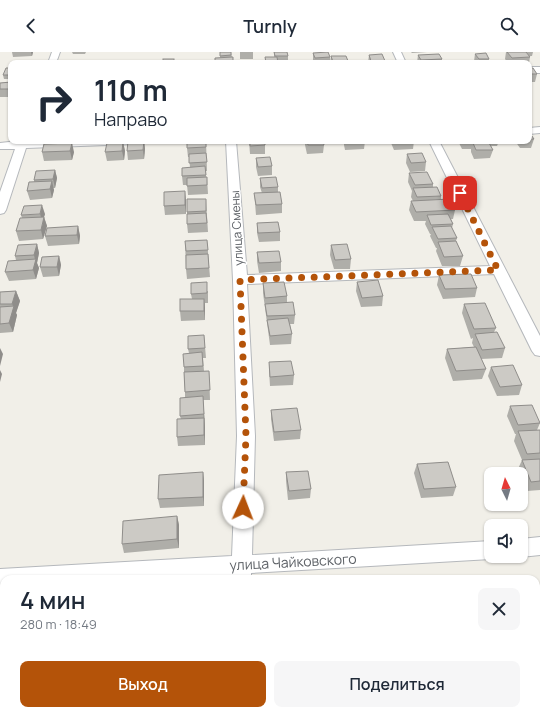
<!DOCTYPE html>
<html lang="ru">
<meta charset="utf-8">
<style>
:root{--surface:#fff;--page:#f6f6f7;--text:#1f2937;--muted:#747a83;--accent:#b45309}
body{margin:0;font-family:Manrope,sans-serif;background:var(--page);color:var(--text);height:100vh;display:flex;flex-direction:column;font-size:15px;white-space:nowrap}
*{box-sizing:border-box;margin:0}
p{font-size:13px;color:var(--muted)}
.icon{flex:none;width:22px;height:22px;fill:none;stroke:currentColor;stroke-width:2;stroke-linecap:round;stroke-linejoin:round}
.map{position:relative;flex:1;overflow:hidden}
.sheet{position:absolute;left:0px;top:523px;width:540px;height:140px;display:flex;flex-direction:column;background:var(--surface);border-radius:12px 12px 0 0;box-shadow:0 1px 3px #0004}
.sheet>*{flex:none}
.hud{position:absolute;left:8px;top:8px;width:524px;height:84px;border-radius:8px;box-shadow:0 1px 3px #0004;background:#fff;color:var(--text);overflow:hidden}
.needle{width:26px;rotate:355deg}
.buttons{position:absolute;left:484px;top:415px;display:grid;gap:8px}
.buttons a{display:grid;place-items:center;width:44px;height:44px;border-radius:8px;background:var(--surface);box-shadow:0 1px 3px #0004;font-size:20px}
.pin{position:absolute;display:grid;place-items:center;width:34px;height:34px;color:#fff;margin:-17px;border-radius:8px;box-shadow:0 2px 6px #0006}
.me{position:absolute;width:44px;margin:-22px;rotate:2deg;stroke-linejoin:round;filter:drop-shadow(0 0 3px #0008)}
.turn{display:flex;align-items:center;gap:14px;height:84px;padding:0 20px;font-size:18px}
.turn .icon{width:52px;height:52px;stroke-width:2.5}
.turn b{display:block;font-size:28px;line-height:34px}
.round{display:grid;place-items:center;flex:none;width:42px;height:42px;border-radius:8px;background:var(--page)}
.overview{display:flex;align-items:center;justify-content:space-between;height:68px;padding:0 20px}
h1{font-size:24px;font-weight:600;line-height:30px}
.button{display:flex;gap:8px;margin-top:auto;padding:8px 20px}
.button a{flex:1;height:46px;border-radius:8px;background:var(--accent);color:#fff;font-size:16px;font-weight:600;line-height:46px;text-align:center}
.button a+a{background:var(--page);color:var(--text)}
header{display:flex;justify-content:space-between;align-items:center;height:52px;padding:0 20px;background:var(--surface);font-size:18px;font-weight:600}
.map>svg:first-child{display:block}
</style>
<header><svg class="icon" aria-label="back" viewBox="0 0 24 24"><path d="M15 5l-7 7 7 7"/></svg>Turnly<svg class="icon" aria-label="search" viewBox="0 0 24 24"><circle cx="10" cy="10" r="6"/><path d="M15 15l6 6"/></svg></header>
<div class="map">
<svg width="540" height="663" viewBox="0 0 540 663">
<rect width="100%" height="100%" fill="#f1efe8"/>
<g fill="none" stroke-linecap="round" stroke-linejoin="round">
<defs>
<g id="street">
<polygon points="52,0 60,0 56,11 48,11"/>
<polygon points="393,0 401,0 406,11 398,11"/>
<rect x="529" y="15" width="11" height="6"/>
<polygon points="540,75 540,81 529,82 529,76"/>
<polygon points="18,89 28,90 140,89 135,92 26,96 6,158 4,161 0,162 0,140 15,97 0,97 0,91"/>
<polygon points="226,89 236,89 247,223 490,214 429,89 439,89 540,284 540,304 535,303 532,299 494,222 247,232 255,384 252,503 491,489 491,504 498,504 491,507 251,521 251,527 231,527 231,523 152,527 4,527 4,535 0,535 0,517 232,504 237,384 233,228"/>
<polygon points="540,485 540,503 521,505 519,504 521,504 521,487"/>
<rect x="234" y="659" width="24" height="4"/>
</g>
</defs>
<use href="#street" stroke="#b5b8bc" stroke-width="2"/>
<use href="#street" fill="#fff" fill-rule="evenodd"/>
</g>
<g fill="#afaea9">
<polygon points="12,0 33,0 32,4 13,5"/>
<polygon points="72,0 86,0 85,2 73,2"/>
<polygon points="220,0 231,0 232,5 220,6"/>
<rect x="240" y="0" width="13" height="7"/>
<polygon points="274,0 288,4 288,11 265,11 265,5 274,5"/>
<polygon points="411,0 427,0 412,1"/>
<polygon points="506,0 533,0 532,4 530,4 530,5 529,11 508,11 505,7"/>
<polygon points="313,1 330,5 330,11 313,11"/>
<polygon points="475,2 489,7 488,11 475,11 474,9"/>
<polygon points="369,3 385,9 385,11 368,11"/>
<polygon points="418,3 442,7 442,11 417,11"/>
<polygon points="331,4 348,9 348,11 330,11"/>
<polygon points="11,16 11,27 4,27 3,23"/>
<polygon points="529,16 537,22 535,30 529,30"/>
<polygon points="11,30 11,45 0,45 0,31"/>
<polygon points="529,80 534,87 531,96 520,96 515,89 529,89"/>
<polygon points="144,89 145,97 144,107 128,108 127,99"/>
<polygon points="206,89 207,119 206,119 206,125 207,125 208,142 188,143 187,133 183,133 182,124 190,115 189,105 188,105 187,96"/>
<polygon points="249,89 265,93 265,102 250,102"/>
<polygon points="305,89 324,93 323,101 307,102 305,93"/>
<polygon points="344,89 365,89 364,97 345,98 344,93"/>
<polygon points="391,89 414,89 413,97 394,98 391,91"/>
<polygon points="458,89 499,89 497,94 491,94 493,98 490,106 474,107 471,100 471,97 462,97"/>
<polygon points="123,90 125,99 124,108 107,109 105,100"/>
<polygon points="44,92 74,100 72,108 44,109 42,100"/>
<polygon points="407,102 426,110 425,119 410,120 406,111"/>
<polygon points="256,106 272,114 272,123 258,124 256,115"/>
<polygon points="55,118 57,126 55,136 53,136 54,138 52,146 30,148 27,139 34,130 34,128"/>
<polygon points="409,121 433,132 433,135 441,144 441,147 455,158 453,167 451,167 453,172 452,176 457,186 456,189 463,204 460,214 442,214 436,199 437,196 436,196 430,184 431,182 430,182 425,172 426,169 414,169 409,158 411,149 413,149 411,145 412,139 408,130"/>
<polygon points="260,126 278,135 278,140 282,152 282,161 256,163 255,151 254,141 262,141 260,135"/>
<polygon points="206,147 208,180 188,181 187,172 187,160"/>
<polygon points="186,148 186,162 165,163 164,154"/>
<polygon points="45,162 44,165 47,174 43,187 19,189 16,179 22,166 21,163"/>
<polygon points="257,171 280,180 280,189 259,190 257,181"/>
<polygon points="78,174 80,184 79,192 48,194 45,184"/>
<polygon points="207,188 210,225 187,227 186,217 185,189"/>
<polygon points="37,192 39,201 37,211 39,216 36,227 9,229 5,220 16,208 15,204"/>
<polygon points="331,193 351,207 350,217 334,217 330,203"/>
<polygon points="257,200 281,210 281,219 259,221 257,209"/>
<polygon points="59,204 61,213 59,224 43,225 40,215"/>
<polygon points="439,223 477,236 475,245 443,247 437,233"/>
<polygon points="357,230 383,244 382,254 361,255 356,239"/>
<polygon points="263,231 287,244 287,250 295,263 294,272 290,272 292,282 291,292 270,293 263,241"/>
<polygon points="16,239 20,249 16,261 17,263 13,280 0,281 0,240"/>
<polygon points="208,239 208,251 205,251 205,268 181,269 180,259 192,247 191,242"/>
<polygon points="464,252 496,276 494,280 505,296 502,306 481,307 486,317 482,327 453,329 445,306 447,297 474,295 472,291 473,286 471,287 462,261"/>
<polygon points="204,283 206,306 203,306 204,319 209,319 210,348 203,348 205,375 205,393 178,394 177,385 181,367 180,364 185,345 185,340 184,322 184,315 189,301 188,297"/>
<polygon points="269,310 294,323 293,333 270,334 269,319"/>
<polygon points="491,315 522,333 519,343 497,344 488,324"/>
<polygon points="510,354 540,371 537,378 540,378 540,438 527,439 521,425 521,422 520,422 518,417 522,408 514,389 516,382 515,382 507,364"/>
<polygon points="271,358 301,378 300,387 274,389 271,367"/>
<polygon points="417,412 456,435 453,444 421,446 414,421"/>
<polygon points="203,420 204,429 204,454 160,456 158,447"/>
<polygon points="286,420 311,437 310,446 288,448 286,429"/>
<polygon points="177,464 179,473 179,496 124,501 122,492"/>
<rect x="536" y="539" width="4" height="66"/>
</g>
<g fill="#8f8d8a">
<polygon points="31,0 33,0 32,4"/>
<polygon points="144,89 145,97 144,107 143,98"/>
<polygon points="123,90 125,99 124,108 122,99"/>
<polygon points="72,91 74,100 72,108 70,99"/>
<polygon points="55,118 57,126 55,136 53,127"/>
<polygon points="52,129 54,138 52,146 50,137"/>
<polygon points="185,139 186,148 186,162 185,153"/>
<polygon points="42,153 45,162 44,165 47,174 43,187 41,178 43,171 40,162"/>
<polygon points="78,174 80,184 79,192 77,183"/>
<polygon points="37,192 39,201 37,211 39,216 36,227 33,218 35,208 34,203"/>
<polygon points="59,204 61,213 59,224 57,215"/>
<polygon points="16,239 20,249 16,261 17,263 13,280 9,271 13,254 12,252"/>
<polygon points="204,247 205,256 205,268 204,259"/>
<polygon points="0,296 3,302 0,314"/>
<polygon points="0,318 2,322 0,330"/>
<polygon points="203,344 205,375 205,393 204,383"/>
<polygon points="203,420 204,429 204,454 203,445"/>
<polygon points="177,464 179,473 179,496 177,487"/>
</g>
<g fill="#cccac5" stroke="#8f8d8a">
<polygon points="220,0 231,0 231,3 220,4"/>
<polygon points="274,0 287,0 288,4 275,4"/>
<polygon points="328,0 330,5 315,6 313,1"/>
<polygon points="507,0 526,0 530,5 512,6"/>
<polygon points="486,1 489,7 479,7 475,2"/>
<polygon points="382,2 385,9 371,9 369,3"/>
<polygon points="439,2 442,7 421,8 418,3"/>
<polygon points="331,4 346,4 348,9 333,10"/>
<polygon points="233,5 233,11 215,11 215,6"/>
<polygon points="265,5 277,5 278,11 266,11"/>
<rect x="163" y="7" width="11" height="4"/>
<polygon points="65,9 76,9 75,11 65,11"/>
<rect x="100" y="9" width="11" height="2"/>
<polygon points="296,9 312,9 313,11 297,11"/>
<polygon points="6,16 11,16 11,23 3,23"/>
<polygon points="529,16 533,16 537,22 529,22"/>
<polygon points="11,30 11,33 10,37 0,37 0,31"/>
<polygon points="529,80 534,87 529,87"/>
<polygon points="128,89 144,89 143,98 127,99"/>
<polygon points="187,89 206,89 206,95 187,96"/>
<polygon points="250,89 265,89 265,93 250,94"/>
<polygon points="307,89 323,89 324,93 308,93"/>
<polygon points="123,90 122,99 105,100 107,91"/>
<polygon points="72,91 70,99 42,100 44,92"/>
<polygon points="473,91 489,91 493,98 476,98"/>
<polygon points="206,101 207,110 189,111 189,102"/>
<polygon points="422,101 426,110 411,111 407,102"/>
<polygon points="270,105 272,114 258,115 256,106"/>
<polygon points="205,114 206,123 182,124 182,116"/>
<polygon points="55,118 53,127 34,128 36,119"/>
<polygon points="427,120 433,132 415,133 409,121"/>
<polygon points="207,125 207,133 187,134 187,126"/>
<polygon points="276,125 278,135 262,136 260,126"/>
<polygon points="52,129 50,137 27,139 29,130"/>
<polygon points="437,135 441,144 417,145 413,136"/>
<polygon points="185,139 185,153 164,154 164,140"/>
<polygon points="280,140 282,152 256,153 254,141"/>
<polygon points="187,147 206,147 206,159 187,160"/>
<polygon points="450,147 455,158 416,160 411,149"/>
<polygon points="42,153 40,162 21,163 24,154"/>
<polygon points="206,161 207,171 187,172 187,162"/>
<polygon points="448,162 453,172 431,173 427,163"/>
<polygon points="44,165 41,178 16,179 20,166"/>
<polygon points="278,170 280,180 258,181 257,171"/>
<polygon points="78,174 77,183 45,184 47,176"/>
<polygon points="451,174 457,186 438,187 432,175"/>
<polygon points="207,188 208,198 186,199 185,189"/>
<polygon points="456,189 463,204 444,205 438,190"/>
<polygon points="37,192 34,203 15,204 18,193"/>
<polygon points="347,192 351,207 335,208 331,193"/>
<polygon points="279,199 281,210 259,211 257,200"/>
<polygon points="208,202 209,216 186,217 186,203"/>
<polygon points="59,204 57,215 40,215 42,205"/>
<polygon points="36,207 33,218 5,220 8,209"/>
<polygon points="471,222 477,236 445,237 439,223"/>
<polygon points="378,228 383,244 362,246 357,230"/>
<polygon points="207,230 207,241 191,242 191,231"/>
<polygon points="284,230 287,244 265,246 263,231"/>
<polygon points="16,239 12,252 0,252 0,240"/>
<rect x="180" y="247" width="24" height="12"/>
<polygon points="293,250 295,263 267,264 265,252"/>
<polygon points="485,251 496,276 474,277 464,252"/>
<polygon points="14,254 9,271 0,272 0,255"/>
<polygon points="288,266 292,282 270,284 267,268"/>
<polygon points="497,280 505,296 482,298 475,282"/>
<polygon points="204,283 205,296 188,297 188,284"/>
<polygon points="476,295 486,317 456,319 447,297"/>
<polygon points="202,300 203,314 184,315 183,302"/>
<polygon points="291,309 294,323 270,325 269,310"/>
<polygon points="513,313 522,333 500,335 491,315"/>
<polygon points="209,319 210,338 185,340 184,320"/>
<polygon points="203,344 204,362 180,364 180,346"/>
<polygon points="532,353 540,371 518,373 510,354"/>
<polygon points="297,356 301,378 274,380 271,358"/>
<polygon points="204,366 204,383 177,385 177,367"/>
<polygon points="540,378 540,401 527,402 518,379"/>
<polygon points="540,407 540,429 531,430 522,408"/>
<polygon points="448,410 456,435 424,437 417,412"/>
<polygon points="308,419 311,437 289,439 286,420"/>
<polygon points="203,420 203,445 158,447 159,423"/>
<polygon points="177,464 177,487 122,492 123,469"/>
<rect x="536" y="539" width="4" height="59"/>
</g>
<g fill="none" stroke-linecap="round" stroke-linejoin="round">
<polyline stroke="#b45309" stroke-width="7" stroke-dasharray="0 12.6" points="243,456 246,384 240,228 498,218 460,141"/>
</g>
<g text-anchor="middle" stroke-width="3" stroke-linejoin="round" paint-order="stroke">
<g font-size="12" fill="#5f6368" stroke="#fff">
<text transform="translate(237 176) rotate(-93)" y="4">улица Смены</text>
</g>
<g font-size="14" fill="#5f6368" stroke="#fff">
<text transform="translate(293 510) rotate(-3)" y="5">улица Чайковского</text>
</g>
</g>
</svg>
<div class="buttons">
<a><svg class="needle" viewBox="-14 -14 28 28"><path d="M0-13l5 13h-10z" fill="#e53935"/><path d="M0 13l5-13h-10z" fill="#747a83"/></svg></a>
<a><svg class="icon" aria-label="sound" viewBox="0 0 24 24"><path d="M4 9h4l5-4v14l-5-4H4zM17 9q2 3 0 6"/></svg></a>
</div>
<div class="pin" style="left:460px;top:141px;background:#d93025"><svg class="icon" aria-label="arrive" viewBox="0 0 24 24"><path d="M6 21V4h12l-3 4 3 4H6"/></svg></div>
<svg class="me" style="left:243px;top:456px" viewBox="-20 -20 40 40"><circle r="19" fill="#fff"/><path d="M0-13L10 11 0 6-10 11z" fill="#b45309"/></svg>
<div class="hud">
<div class="turn"><svg class="icon" aria-label="right" viewBox="0 0 24 24"><path d="M7 20v-9h11M14 6l5 5-5 5"/></svg><div><b>110 m</b>Направо</div></div>
</div>
<section class="sheet">
<div class="overview"><div><h1>4 мин</h1><p>280 m · 18:49</p></div><a class="round"><svg class="icon" aria-label="close" viewBox="0 0 24 24"><path d="M6 6l12 12M18 6L6 18"/></svg></a></div>
<div class="button"><a>Выход</a><a>Поделиться</a></div>
</section>
</div>
